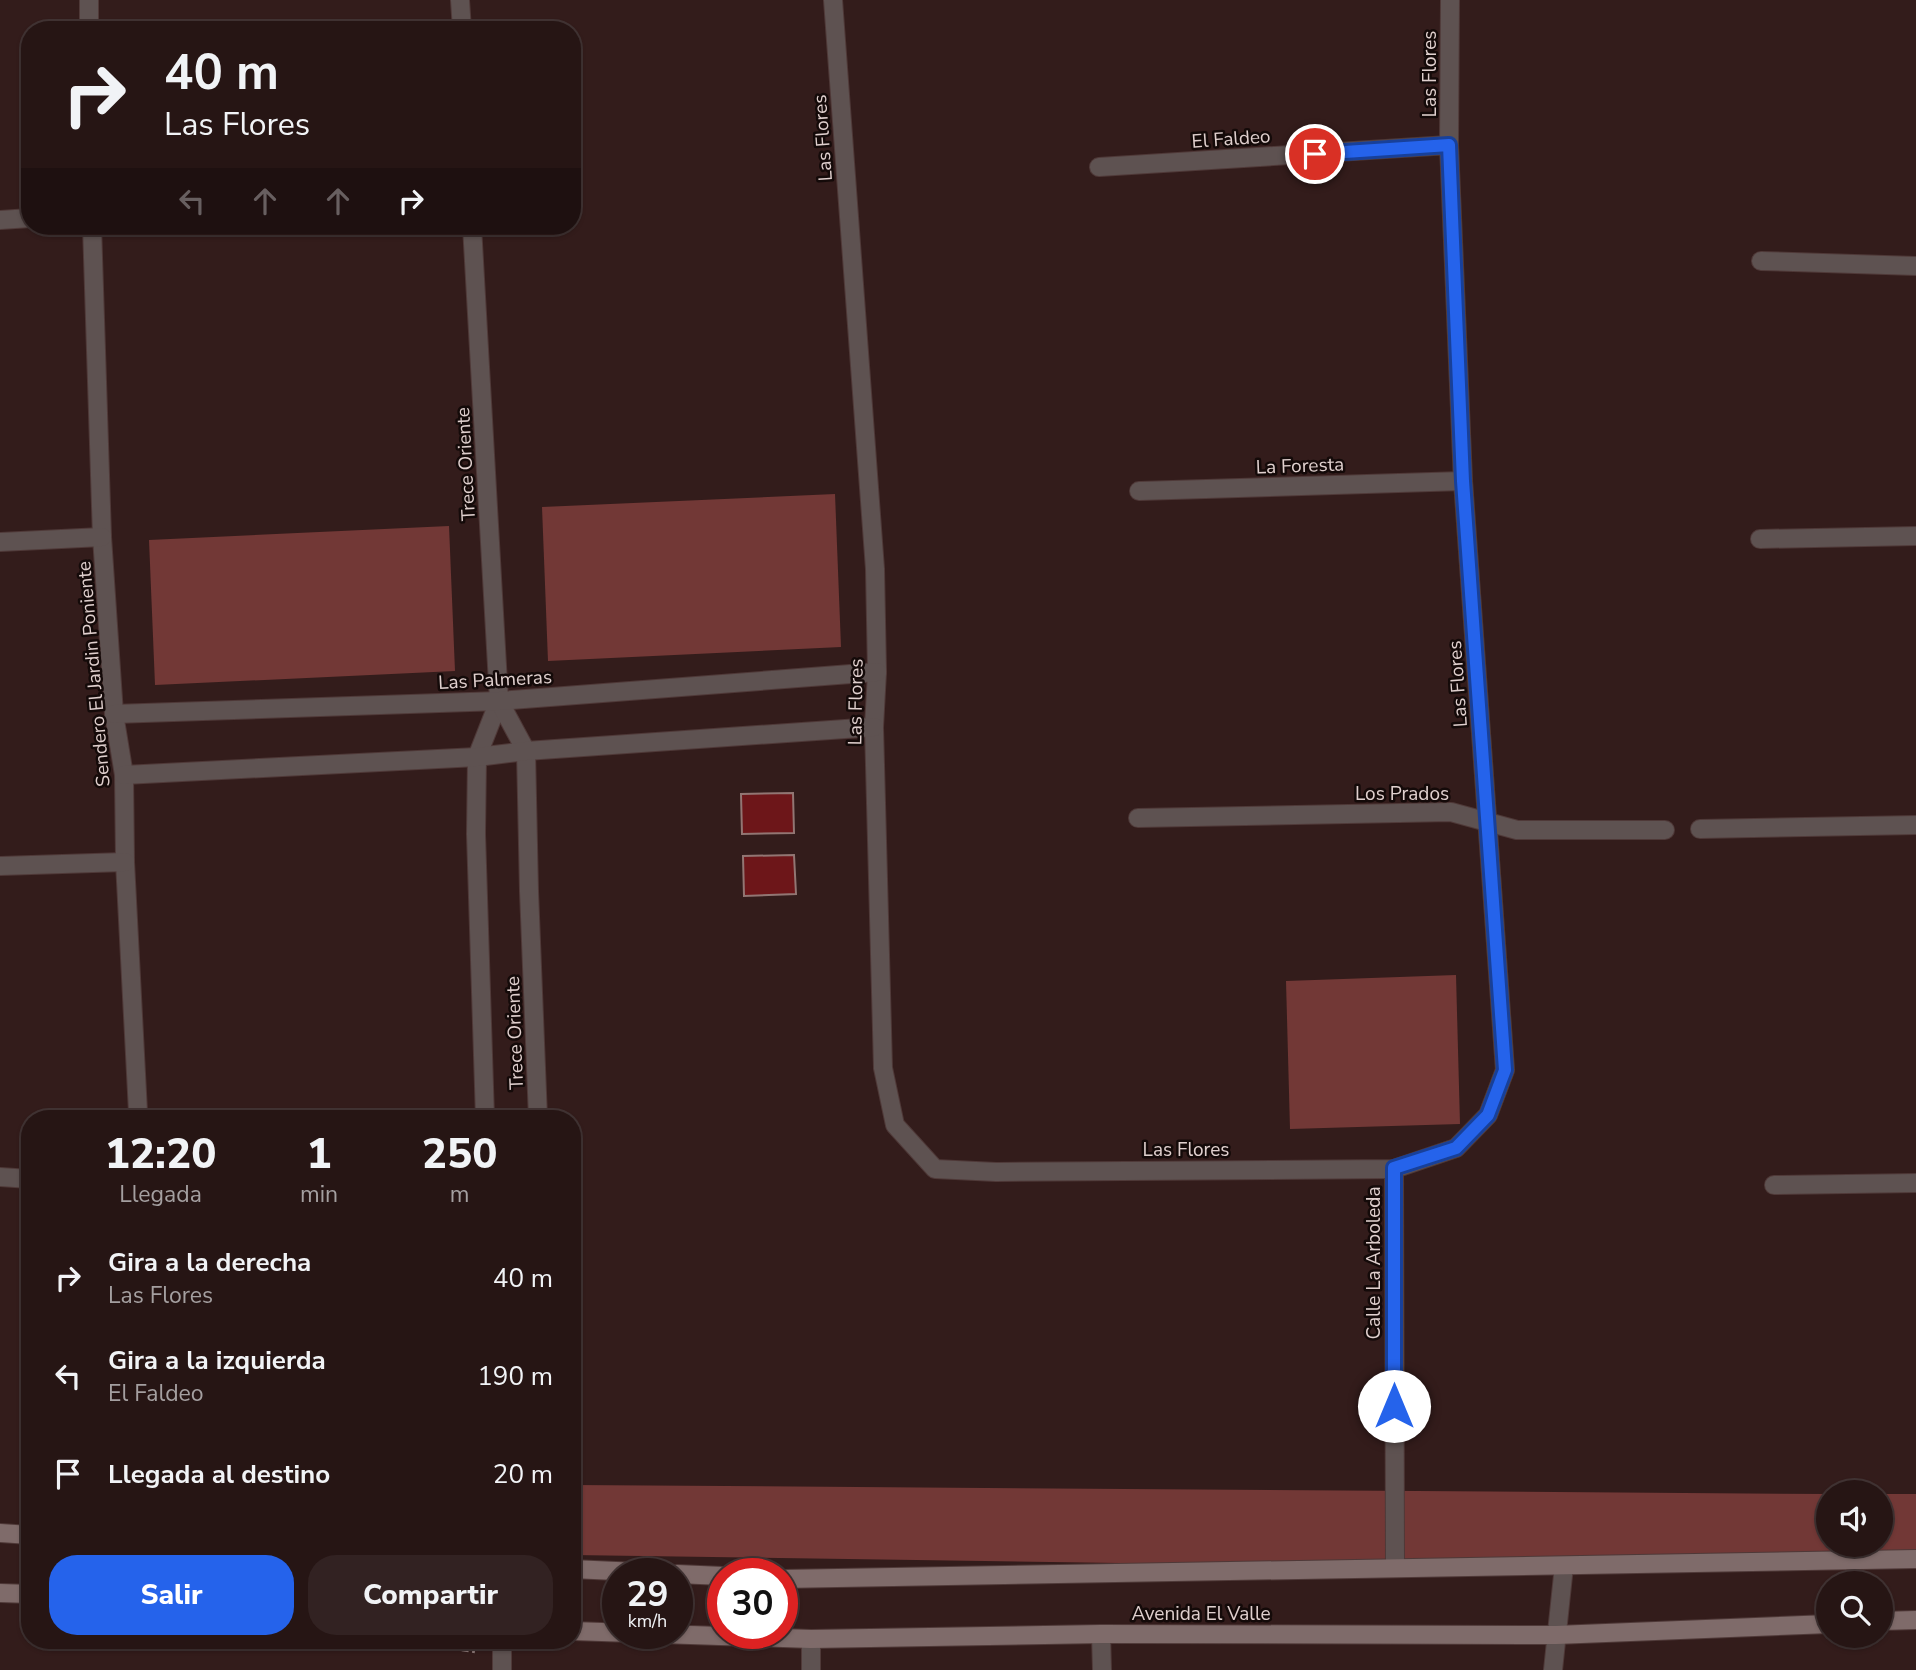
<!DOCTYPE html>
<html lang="es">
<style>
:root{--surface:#261514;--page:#322222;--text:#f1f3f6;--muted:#a49fa0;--line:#423434;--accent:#2563eb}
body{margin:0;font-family:"Nunito Sans",sans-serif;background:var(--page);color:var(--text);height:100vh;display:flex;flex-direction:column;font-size:26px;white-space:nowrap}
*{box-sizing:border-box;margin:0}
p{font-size:23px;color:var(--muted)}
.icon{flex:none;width:38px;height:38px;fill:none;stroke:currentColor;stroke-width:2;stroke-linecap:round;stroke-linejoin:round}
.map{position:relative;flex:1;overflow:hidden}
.details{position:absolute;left:21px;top:1110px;width:560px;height:539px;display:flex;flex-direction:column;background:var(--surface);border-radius:28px;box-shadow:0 2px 5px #0004,0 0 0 2px var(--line)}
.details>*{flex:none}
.top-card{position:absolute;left:21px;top:21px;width:560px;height:214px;border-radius:28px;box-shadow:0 2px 5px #0004,0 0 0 2px var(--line);background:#261514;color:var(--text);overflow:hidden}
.fabs{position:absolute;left:1816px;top:1480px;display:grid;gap:14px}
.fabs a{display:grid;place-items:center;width:77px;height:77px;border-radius:50%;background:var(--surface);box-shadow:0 2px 5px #0004,0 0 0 2px var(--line);font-size:35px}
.speed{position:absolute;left:602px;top:1558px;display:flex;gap:14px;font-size:35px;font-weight:700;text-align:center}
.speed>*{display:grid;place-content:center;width:91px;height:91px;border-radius:50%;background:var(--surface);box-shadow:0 2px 5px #0004,0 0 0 2px var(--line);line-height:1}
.speed small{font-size:18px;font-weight:400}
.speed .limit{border:10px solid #d22;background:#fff;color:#111}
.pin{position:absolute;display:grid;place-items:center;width:60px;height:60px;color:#fff;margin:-30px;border:4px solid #fff;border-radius:50%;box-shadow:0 2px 7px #0007}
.me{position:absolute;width:77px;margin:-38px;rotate:0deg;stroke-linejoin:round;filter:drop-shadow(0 0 5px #0008)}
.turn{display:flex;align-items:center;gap:24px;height:147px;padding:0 28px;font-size:32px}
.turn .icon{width:91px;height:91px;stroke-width:2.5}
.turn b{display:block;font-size:49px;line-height:60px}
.lanes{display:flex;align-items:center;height:66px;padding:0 28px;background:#0003;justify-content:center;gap:35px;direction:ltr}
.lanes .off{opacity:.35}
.eta{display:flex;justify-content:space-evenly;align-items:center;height:119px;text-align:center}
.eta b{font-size:42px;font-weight:800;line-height:49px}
.button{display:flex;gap:14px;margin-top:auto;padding:14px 28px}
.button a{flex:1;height:80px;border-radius:28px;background:var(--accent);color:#fff;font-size:28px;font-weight:800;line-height:80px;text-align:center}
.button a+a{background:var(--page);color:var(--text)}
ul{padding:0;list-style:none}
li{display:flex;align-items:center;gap:21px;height:98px;padding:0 28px}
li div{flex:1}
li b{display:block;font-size:26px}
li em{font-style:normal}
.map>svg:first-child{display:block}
</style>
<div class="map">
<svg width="1916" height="1670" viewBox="0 0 1916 1670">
<rect width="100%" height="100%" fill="#331c1b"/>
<g fill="#723836">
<polygon points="835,494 841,647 548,661 542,507"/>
<polygon points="449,526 455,671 155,685 149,540"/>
<polygon points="1456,975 1460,1124 1290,1129 1286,981"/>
<polygon points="572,1485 1829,1494 1829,1545 1881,1545 1881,1494 1916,1494 1916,1559 1395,1567 572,1555"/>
</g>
<g fill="#6d1619" stroke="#927673" stroke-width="2">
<polygon points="793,793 794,833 742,834 741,794"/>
<polygon points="794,855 796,894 744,896 743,856"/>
</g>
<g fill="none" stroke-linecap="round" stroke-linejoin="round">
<defs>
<g id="street">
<polyline points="89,0 89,30"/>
<polyline points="460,0 462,30"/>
<polyline points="833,0 875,569 877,672 874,727 883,1068 895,1125 935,1169 996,1172 1394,1169 1456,1148 1488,1115 1505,1070 1463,481 1449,145 1450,0"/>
<polyline points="1099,167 1449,145"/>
<polyline points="0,220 30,218"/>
<polyline points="92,226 102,537 114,714 124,775 125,862 138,1112 134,1118"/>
<polyline points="472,226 499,701 477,757 476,834 485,1118"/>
<polyline points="1761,261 1916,266"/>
<polyline points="1139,491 1463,481"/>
<polyline points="1760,539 1916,536"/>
<polyline points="0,542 102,537"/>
<polyline points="499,701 526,751 529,891 538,1118"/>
<polyline points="114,714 499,701 877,672"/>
<polyline points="124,775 477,757 526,751 874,727"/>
<polyline points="1138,818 1451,812 1517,830 1665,830"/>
<polyline points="1700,829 1916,825"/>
<polyline points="0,866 125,862"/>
<polyline points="1394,1169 1395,1567"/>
<polyline points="0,1177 30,1179"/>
<polyline points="1774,1185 1916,1183"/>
<polyline points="1101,1634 1102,1670"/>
<polyline points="811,1639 811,1670"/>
<polyline points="502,1640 502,1670"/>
<polyline points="1553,1670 1564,1566"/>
</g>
<g id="secondary">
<polyline points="0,1533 30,1535"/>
<polyline points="572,1569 660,1573"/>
<polyline points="677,1574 723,1576"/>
<polyline points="782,1579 1916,1559"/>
<polyline points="0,1593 30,1594"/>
<polyline points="1881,1621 1916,1620"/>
<polyline points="572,1631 811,1639 1101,1634 1556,1635 1829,1624"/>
</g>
</defs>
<use href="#street" stroke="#4f3938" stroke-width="20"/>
<use href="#secondary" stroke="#4f3938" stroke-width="20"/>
<polyline stroke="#8f7b7a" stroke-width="4.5" stroke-dasharray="7 3.5" stroke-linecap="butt" points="448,1640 448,1647 475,1651"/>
<use href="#street" stroke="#5e5251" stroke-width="18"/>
<use href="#secondary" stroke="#7f6b6a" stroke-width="18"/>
</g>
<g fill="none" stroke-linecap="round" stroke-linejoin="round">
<defs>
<polyline id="route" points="1315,154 1449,145 1463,481 1505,1070 1488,1115 1456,1148 1394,1168 1394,1406"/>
</defs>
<use href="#route" stroke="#184099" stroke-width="18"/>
<use href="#route" stroke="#2563eb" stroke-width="12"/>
</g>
<g text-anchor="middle" stroke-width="5" stroke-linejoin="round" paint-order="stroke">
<g font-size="19" fill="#e0d0ce" stroke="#140a09">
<text transform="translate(1429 74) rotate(-90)" y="7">Las Flores</text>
<text transform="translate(822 138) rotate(-94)" y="7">Las Flores</text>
<text transform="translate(1231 138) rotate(-4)" y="7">El Faldeo</text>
<text transform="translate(465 464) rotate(-93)" y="7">Trece Oriente</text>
<text transform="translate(1300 465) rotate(-2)" y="7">La Foresta</text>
<text transform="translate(93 674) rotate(-95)" y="7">Sendero El Jardin Poniente</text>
<text transform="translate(495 679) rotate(-3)" y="7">Las Palmeras</text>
<text transform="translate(1457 684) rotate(-94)" y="7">Las Flores</text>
<text transform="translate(855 702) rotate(-89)" y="7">Las Flores</text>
<text x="1402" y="800">Los Prados</text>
<text transform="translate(514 1033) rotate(-92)" y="7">Trece Oriente</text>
<text x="1186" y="1156">Las Flores</text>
<text transform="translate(1373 1263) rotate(-90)" y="7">Calle La Arboleda</text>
<text x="1201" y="1620">Avenida El Valle</text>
</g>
</g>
</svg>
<div class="fabs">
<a><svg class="icon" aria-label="sound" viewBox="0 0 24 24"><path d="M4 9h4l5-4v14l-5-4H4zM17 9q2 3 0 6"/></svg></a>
<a><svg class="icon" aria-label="search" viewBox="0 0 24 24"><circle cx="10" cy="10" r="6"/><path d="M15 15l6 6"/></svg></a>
</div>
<div class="speed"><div>29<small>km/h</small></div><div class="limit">30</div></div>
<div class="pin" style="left:1315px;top:154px;background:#d93025"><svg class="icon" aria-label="arrive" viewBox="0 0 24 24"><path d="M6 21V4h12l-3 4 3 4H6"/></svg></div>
<svg class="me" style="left:1394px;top:1406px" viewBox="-20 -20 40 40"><circle r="19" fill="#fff"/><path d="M0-13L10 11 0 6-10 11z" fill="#2563eb"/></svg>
<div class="top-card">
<div class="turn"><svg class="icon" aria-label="right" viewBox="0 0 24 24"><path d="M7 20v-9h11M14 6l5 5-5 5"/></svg><div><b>40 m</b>Las Flores</div></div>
<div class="lanes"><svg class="icon off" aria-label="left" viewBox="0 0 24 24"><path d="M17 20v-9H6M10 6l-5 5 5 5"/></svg><svg class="icon off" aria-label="ahead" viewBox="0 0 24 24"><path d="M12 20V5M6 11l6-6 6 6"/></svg><svg class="icon off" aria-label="ahead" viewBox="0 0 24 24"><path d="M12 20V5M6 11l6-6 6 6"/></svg><svg class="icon" aria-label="right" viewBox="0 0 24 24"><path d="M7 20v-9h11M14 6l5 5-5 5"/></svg></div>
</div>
<section class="details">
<div class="eta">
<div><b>12:20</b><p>Llegada</p></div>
<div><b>1</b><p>min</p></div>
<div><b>250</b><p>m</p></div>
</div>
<ul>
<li><svg class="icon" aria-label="right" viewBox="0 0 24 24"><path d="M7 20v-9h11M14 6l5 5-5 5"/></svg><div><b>Gira a la derecha</b><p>Las Flores</p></div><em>40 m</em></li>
<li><svg class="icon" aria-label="left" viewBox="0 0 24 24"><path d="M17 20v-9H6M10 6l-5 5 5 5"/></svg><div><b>Gira a la izquierda</b><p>El Faldeo</p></div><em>190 m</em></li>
<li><svg class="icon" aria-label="arrive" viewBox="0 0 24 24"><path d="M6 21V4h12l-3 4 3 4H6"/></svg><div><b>Llegada al destino</b></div><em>20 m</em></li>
</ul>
<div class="button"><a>Salir</a><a>Compartir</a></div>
</section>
</div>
